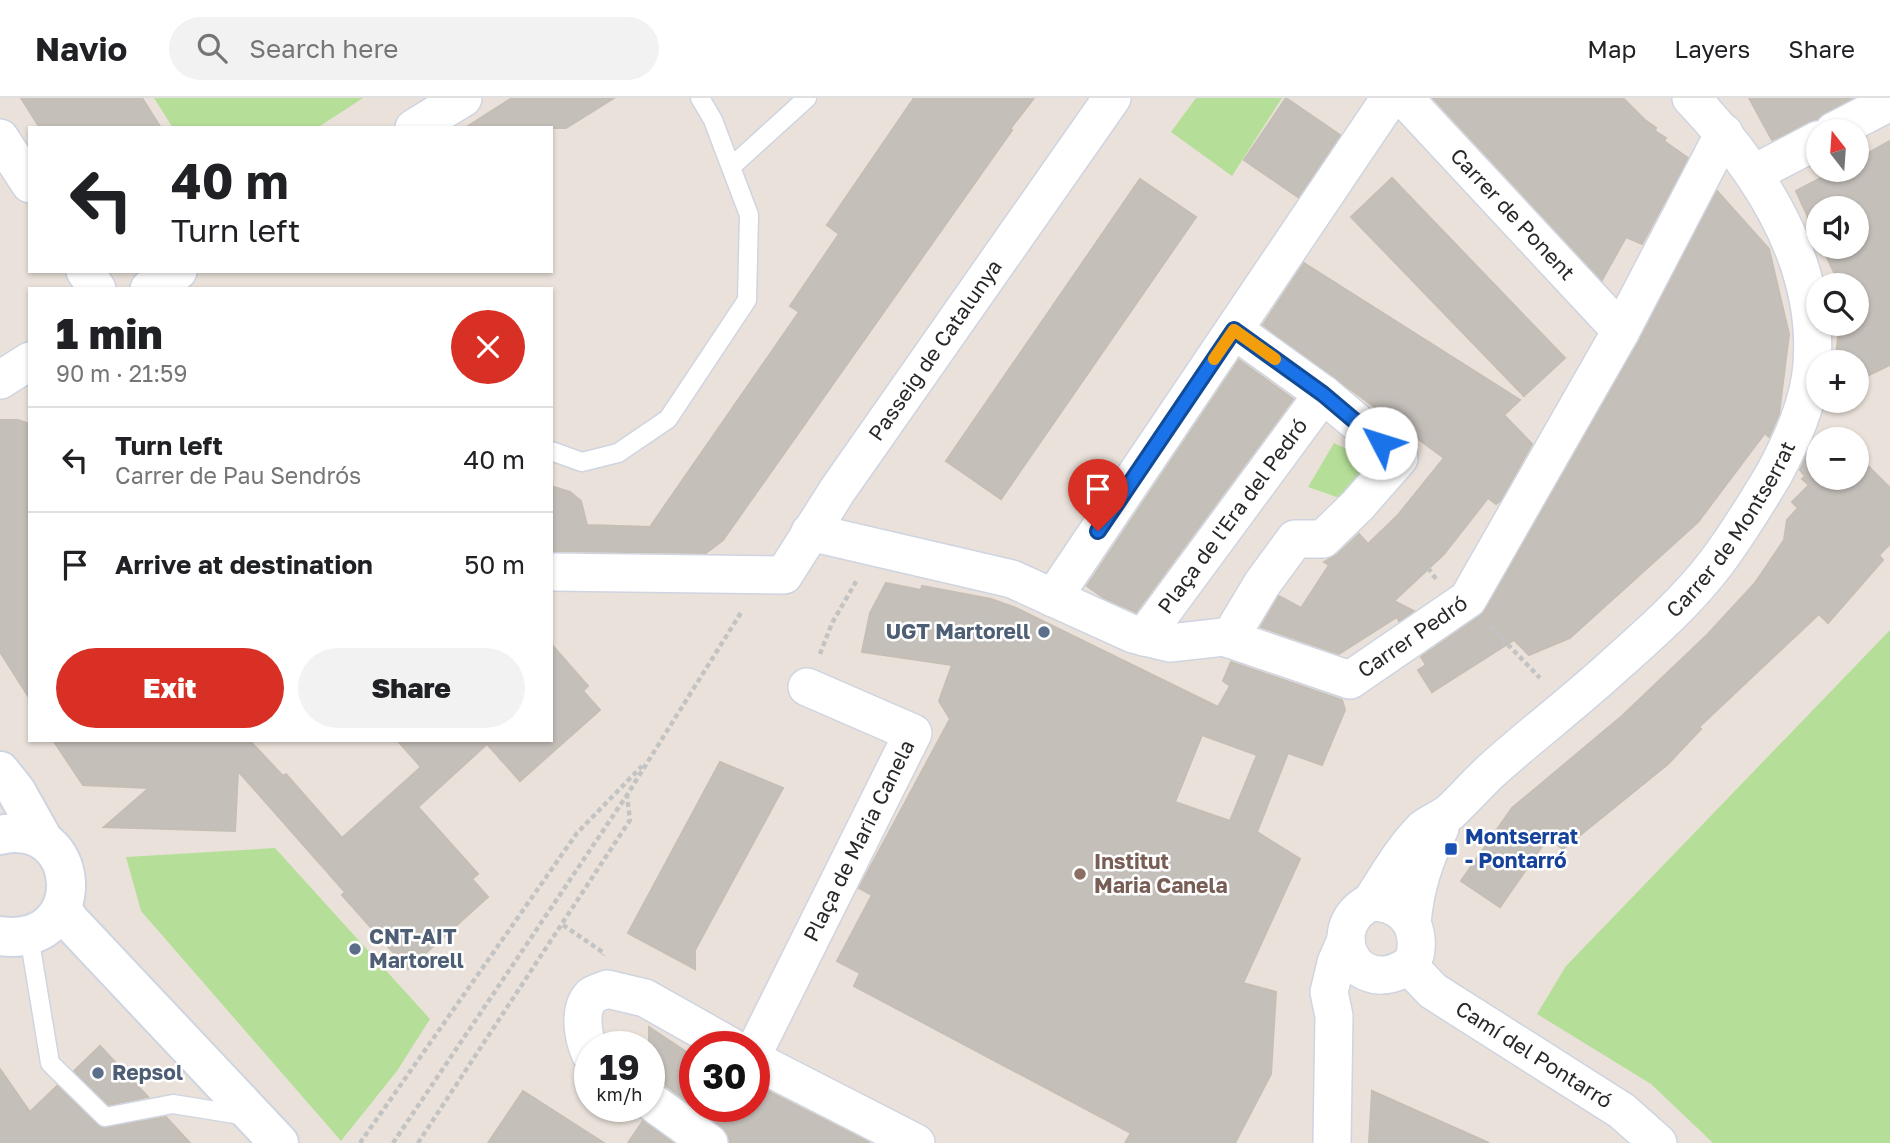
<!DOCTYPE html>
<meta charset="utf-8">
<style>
:root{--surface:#fff;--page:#f2f2f2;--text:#202124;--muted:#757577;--line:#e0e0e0;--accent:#d93025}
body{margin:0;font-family:"Golos Text",sans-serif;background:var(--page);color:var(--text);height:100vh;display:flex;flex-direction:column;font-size:26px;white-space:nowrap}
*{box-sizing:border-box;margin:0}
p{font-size:23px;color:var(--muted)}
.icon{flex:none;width:38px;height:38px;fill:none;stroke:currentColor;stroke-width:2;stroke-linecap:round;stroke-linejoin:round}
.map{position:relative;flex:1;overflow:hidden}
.drawer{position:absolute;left:28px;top:189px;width:525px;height:455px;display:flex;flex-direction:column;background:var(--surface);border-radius:0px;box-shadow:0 2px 5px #0004}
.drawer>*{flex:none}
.banner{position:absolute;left:28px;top:28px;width:525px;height:147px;border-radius:0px;box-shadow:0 2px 5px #0004;background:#fff;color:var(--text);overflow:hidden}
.needle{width:46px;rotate:343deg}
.fabs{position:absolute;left:1806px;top:21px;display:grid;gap:14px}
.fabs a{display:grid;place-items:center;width:63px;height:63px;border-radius:50%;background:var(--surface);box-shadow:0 2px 5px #0004;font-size:35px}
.speed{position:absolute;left:574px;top:933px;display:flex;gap:14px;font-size:35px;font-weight:700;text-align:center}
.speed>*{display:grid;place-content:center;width:91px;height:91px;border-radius:50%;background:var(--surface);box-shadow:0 2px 5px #0004;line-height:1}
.speed small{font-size:18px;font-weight:400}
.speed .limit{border:10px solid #d22;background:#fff;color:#111}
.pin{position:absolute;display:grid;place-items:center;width:60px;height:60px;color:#fff;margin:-72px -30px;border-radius:50% 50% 50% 0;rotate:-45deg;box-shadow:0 0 7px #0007}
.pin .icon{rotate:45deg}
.me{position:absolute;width:77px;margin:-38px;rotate:310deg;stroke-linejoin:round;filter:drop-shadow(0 0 5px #0008)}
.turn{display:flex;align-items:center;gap:24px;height:147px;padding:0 28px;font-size:32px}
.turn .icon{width:91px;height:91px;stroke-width:2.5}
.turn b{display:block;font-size:49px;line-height:60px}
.round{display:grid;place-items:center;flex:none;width:74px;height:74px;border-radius:37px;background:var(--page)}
.summary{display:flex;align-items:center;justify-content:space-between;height:119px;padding:0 28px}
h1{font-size:42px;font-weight:800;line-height:52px}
.cta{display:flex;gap:14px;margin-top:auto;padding:14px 28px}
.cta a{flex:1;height:80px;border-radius:42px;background:var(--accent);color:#fff;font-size:28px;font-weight:800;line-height:80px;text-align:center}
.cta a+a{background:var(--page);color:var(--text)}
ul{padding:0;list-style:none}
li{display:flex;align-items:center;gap:21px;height:105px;padding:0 28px;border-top:2px solid var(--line)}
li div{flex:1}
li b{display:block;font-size:26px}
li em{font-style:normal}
header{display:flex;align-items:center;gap:42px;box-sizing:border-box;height:98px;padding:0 35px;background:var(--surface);border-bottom:2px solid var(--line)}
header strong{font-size:33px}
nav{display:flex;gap:38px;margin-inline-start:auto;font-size:24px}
.search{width:490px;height:63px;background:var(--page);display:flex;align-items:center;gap:18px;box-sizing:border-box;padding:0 24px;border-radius:38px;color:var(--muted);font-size:26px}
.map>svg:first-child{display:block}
</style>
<header>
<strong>Navio</strong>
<div class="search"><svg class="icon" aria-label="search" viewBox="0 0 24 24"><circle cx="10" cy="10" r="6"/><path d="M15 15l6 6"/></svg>Search here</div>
<nav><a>Map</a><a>Layers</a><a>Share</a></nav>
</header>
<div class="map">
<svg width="1890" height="1045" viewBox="0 0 1890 1045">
<rect width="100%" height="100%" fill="#eae2da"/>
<g fill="#b5df98">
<polygon points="154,0 363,0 317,30 173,30"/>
<polygon points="1196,0 1282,0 1232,78 1171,34"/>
<polygon points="1334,345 1380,367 1348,403 1308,389"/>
<polygon points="1890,532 1890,1045 1713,1045 1651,986 1537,916 1566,868"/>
<polygon points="275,750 430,921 397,973 341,1043 141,813 126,759"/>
</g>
<g fill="#c5bfba" stroke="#c5beb4" stroke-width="2" fill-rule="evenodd">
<polygon points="21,0 142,0 161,30 40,30"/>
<polygon points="512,0 614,0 566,30 465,30"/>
<polygon points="914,0 1034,0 1010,31 1012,32 723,442 706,455 551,453 551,388 570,394 581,403 587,427 650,429 799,214 790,208 839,136 827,127"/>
<polygon points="1286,0 1340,37 1298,99 1244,62"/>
<polygon points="1433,0 1623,0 1645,22 1656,30 1655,33 1666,40 1664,43 1688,60 1642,146 1626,139 1602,182"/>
<polygon points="1749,0 1852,0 1815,22 1772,42"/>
<polygon points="1890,43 1890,267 1857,283 1857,264 1835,264 1840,226 1857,226 1857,187 1840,187 1822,149 1857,149 1857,110 1818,110 1818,141 1796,93 1836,72 1857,72 1857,61"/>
<polygon points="1392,80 1565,260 1524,298 1351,119"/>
<polygon points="1140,81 1196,119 1001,401 946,363"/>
<polygon points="1717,93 1769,151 1789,236 1779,316 1769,339 1765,335 1698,424 1570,540 1529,557 1514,542 1432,594 1418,572 1426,567 1421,559 1480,518 1486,511 1639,243"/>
<polygon points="1304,165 1520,302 1504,317 1532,346 1500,403 1496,406 1488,400 1444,456 1394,503 1414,513 1399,523 1397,519 1339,556 1261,529 1279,498 1301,510 1329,467 1324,464 1338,456 1359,436 1368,446 1398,417 1444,360 1263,227"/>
<polygon points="1239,262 1293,301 1136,514 1104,500 1087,488"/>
<polygon points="0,322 18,322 30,326 30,601 0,554"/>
<polygon points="1818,345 1818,380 1857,380 1857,357 1890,390 1890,446 1879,457 1883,462 1828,525 1819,516 1699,629 1701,631 1668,666 1563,751 1548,740 1500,809 1461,783 1512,710 1622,618 1707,537 1755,485 1784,442 1787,422 1798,410 1792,404 1809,387 1802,381 1805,378 1800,372 1807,356"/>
<path d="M886,485L921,492L922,488L991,501L1016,510L1218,609L1230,588L1223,583L1231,564L1342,602L1345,612L1322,667L1288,655L1257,734L1300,761L1243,885L1276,894L1271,976L1235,1045H1125L1131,1035L854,888L860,875L837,863L872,797L859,790L950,621L939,603L952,567L862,554L870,515ZM1202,637L1257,657L1230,723L1175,704Z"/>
<polygon points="551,546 588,588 583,593 600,612 520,683 487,646 418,709 478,776 472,781 488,799 408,871 342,797 345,794 238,673 235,733 104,729 149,690 83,687 53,642 249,642 283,678 286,676 342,740 421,669 397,642 551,642"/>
<polygon points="720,664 783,690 695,852 695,871 628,835"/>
<polygon points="649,929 688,955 691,950 695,952 695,1008 754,1008 754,986 870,1045 730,1045 728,1036 721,1028 666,988 667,987 649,973"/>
<polygon points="100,948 148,999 109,1007 74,973"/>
<polygon points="0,971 30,1014 57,988 101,1030 166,1019 190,1045 0,1045"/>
<polygon points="523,993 604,1045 488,1045"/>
<polygon points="1372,993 1489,1045 1369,1045"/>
<polygon points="643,1023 673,1045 628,1045"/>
</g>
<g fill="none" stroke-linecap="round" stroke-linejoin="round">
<defs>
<g id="service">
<polyline points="731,69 807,0"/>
<polyline points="551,353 582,364 618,355 668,321 747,202 749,117 713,22 700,0"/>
<polyline points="29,838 50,965 105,1019 173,1006 247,1018"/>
</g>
<g id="minor">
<path id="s1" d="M1404,0L1621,233"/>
<polyline points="414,30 463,0"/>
<polyline points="1834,33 1890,4"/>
<polyline points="0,40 30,86"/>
<polyline points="1755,75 1818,42"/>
<polyline points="85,173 97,191"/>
<polyline points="149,191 178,173"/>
<polyline points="0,282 30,263"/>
<path id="s2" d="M810,434L1012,481L1133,536L1170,545L1224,539L1350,582L1468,501L1621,233L1724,35"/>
<path id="s3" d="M551,474L784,477L837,393L1112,0"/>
<polyline points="1053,500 1390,0"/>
<path id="s4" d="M1144,539L1323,296"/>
<polyline points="1229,541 1262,486 1295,441 1323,441 1358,407 1399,360 1323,296 1234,232"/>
<path id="s5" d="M1371,804C1387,779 1402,752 1423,731C1431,724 1442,721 1450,714C1464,701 1477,686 1491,673C1532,636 1576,603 1616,566C1651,535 1688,502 1716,465C1738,436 1756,406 1774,376C1792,342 1809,305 1812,267C1820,164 1759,71 1691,0"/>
<path d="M1371,804C1399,804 1419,822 1416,852C1415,861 1409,869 1401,872C1352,896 1322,828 1371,804Z"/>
<path d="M1412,825C1415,790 1424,762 1440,730"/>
<path id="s6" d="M1409,868L1433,893L1622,1013L1658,1045"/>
<path id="s7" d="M754,954L913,635L807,589"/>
<path d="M590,955C583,939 578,912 591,898C595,895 603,893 607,891L645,900L730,948"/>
<polyline points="754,962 916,1045"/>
<polyline points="649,1002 709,1045"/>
<polyline points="1332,1045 1334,918 1329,894 1336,865 1346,842"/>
</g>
<g id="secondary">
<polyline points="0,673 16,693 44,743"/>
<path d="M0,737C84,718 92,851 0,838"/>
<polyline points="62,811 70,823 279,1045"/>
</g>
</defs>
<use href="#service" stroke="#cfd4e1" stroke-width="21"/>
<use href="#minor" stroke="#cfd4e1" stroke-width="40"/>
<use href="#secondary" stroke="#cfd4e1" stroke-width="42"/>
<g stroke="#c3c3c3" stroke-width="4.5" stroke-dasharray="5 3.5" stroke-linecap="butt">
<polyline points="1428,470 1436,481"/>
<polyline points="1490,528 1540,580"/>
<polyline points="820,556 832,525 857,482"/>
<polyline points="563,827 604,855 603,857"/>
<polyline points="360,1045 577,735 642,668"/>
<polyline points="393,1045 627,697 742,513"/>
<polyline points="418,1045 630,722 627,697"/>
</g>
<use href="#service" stroke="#fff" stroke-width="18"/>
<use href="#minor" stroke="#fff" stroke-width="37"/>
<use href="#secondary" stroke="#fff" stroke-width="38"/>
</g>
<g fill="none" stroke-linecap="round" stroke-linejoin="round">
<defs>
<polyline id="route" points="1098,433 1234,232 1323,296 1381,345"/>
</defs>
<use href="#route" stroke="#114b97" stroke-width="18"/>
<use href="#route" stroke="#1a73e8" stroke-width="12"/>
<polyline stroke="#f59e0b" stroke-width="12" points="1214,261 1234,232 1275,261"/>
</g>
<g fill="#5c6f8a" stroke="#fff" stroke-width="2.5">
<circle cx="1044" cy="534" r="7"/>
<circle cx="355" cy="851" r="7"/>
<circle cx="98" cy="975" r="7"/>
</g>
<rect fill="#1a4fb4" stroke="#fff" stroke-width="2.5" x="1444" y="744" width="14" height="14" rx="3.5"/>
<circle fill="#8d6e63" stroke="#fff" stroke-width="2.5" cx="1080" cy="776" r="7"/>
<g text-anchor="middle" stroke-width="5" stroke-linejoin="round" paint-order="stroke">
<g font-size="21" fill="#282828" stroke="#fff">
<text dy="7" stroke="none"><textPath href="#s1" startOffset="159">Carrer de Ponent</textPath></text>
<text dy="7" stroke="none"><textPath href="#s3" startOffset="504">Passeig de Catalunya</textPath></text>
<text dy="7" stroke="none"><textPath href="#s4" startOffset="150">Plaça de l'Era del Pedró</textPath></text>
<text dy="7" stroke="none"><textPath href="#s5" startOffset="523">Carrer de Montserrat</textPath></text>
<text dy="7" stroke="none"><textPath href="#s2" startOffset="642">Carrer Pedró</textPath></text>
<text dy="7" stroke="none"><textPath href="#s7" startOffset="236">Plaça de Maria Canela</textPath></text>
<text dy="7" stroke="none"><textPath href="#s6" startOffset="154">Camí del Pontarró</textPath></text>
</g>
<g font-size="21" font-weight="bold" fill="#4e5e75" stroke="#fff" text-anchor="start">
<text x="1030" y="541" text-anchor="end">UGT Martorell</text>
<text x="369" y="846">CNT-AIT<tspan x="369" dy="24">Martorell</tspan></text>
<text x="112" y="982">Repsol</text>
</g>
<g font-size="21" font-weight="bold" fill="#164399" stroke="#fff" text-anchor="start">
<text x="1465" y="746">Montserrat<tspan x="1465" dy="24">- Pontarró</tspan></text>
</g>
<g font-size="21" font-weight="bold" fill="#785e54" stroke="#fff" text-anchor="start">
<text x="1094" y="771">Institut<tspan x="1094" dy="24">Maria Canela</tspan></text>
</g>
</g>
</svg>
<div class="fabs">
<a><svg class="needle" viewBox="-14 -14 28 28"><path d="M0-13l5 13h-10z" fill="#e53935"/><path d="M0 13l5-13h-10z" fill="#757577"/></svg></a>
<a><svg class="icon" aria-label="sound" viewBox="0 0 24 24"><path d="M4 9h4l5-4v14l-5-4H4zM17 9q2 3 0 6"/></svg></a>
<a><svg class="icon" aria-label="search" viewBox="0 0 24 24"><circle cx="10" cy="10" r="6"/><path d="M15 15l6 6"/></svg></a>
<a>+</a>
<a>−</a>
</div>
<div class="speed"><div>19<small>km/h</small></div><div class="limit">30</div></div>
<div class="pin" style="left:1098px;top:433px;background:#d93025"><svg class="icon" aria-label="arrive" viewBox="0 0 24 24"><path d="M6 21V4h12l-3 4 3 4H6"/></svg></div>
<svg class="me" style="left:1381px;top:345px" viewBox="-20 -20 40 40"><circle r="19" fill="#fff"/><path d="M0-13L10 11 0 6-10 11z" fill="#1a73e8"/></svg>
<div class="banner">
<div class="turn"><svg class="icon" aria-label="left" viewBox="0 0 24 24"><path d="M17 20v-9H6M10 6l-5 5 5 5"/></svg><div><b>40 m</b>Turn left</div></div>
</div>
<section class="drawer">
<div class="summary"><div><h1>1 min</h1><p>90 m · 21:59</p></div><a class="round" style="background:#d93025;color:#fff"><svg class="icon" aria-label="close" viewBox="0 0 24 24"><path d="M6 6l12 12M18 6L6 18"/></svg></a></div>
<ul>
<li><svg class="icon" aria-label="left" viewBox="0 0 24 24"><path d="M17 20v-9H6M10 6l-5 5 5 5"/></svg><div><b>Turn left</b><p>Carrer de Pau Sendrós</p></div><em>40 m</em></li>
<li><svg class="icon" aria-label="arrive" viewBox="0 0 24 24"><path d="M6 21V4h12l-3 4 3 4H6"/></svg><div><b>Arrive at destination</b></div><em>50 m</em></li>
</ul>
<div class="cta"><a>Exit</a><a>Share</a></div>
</section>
</div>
